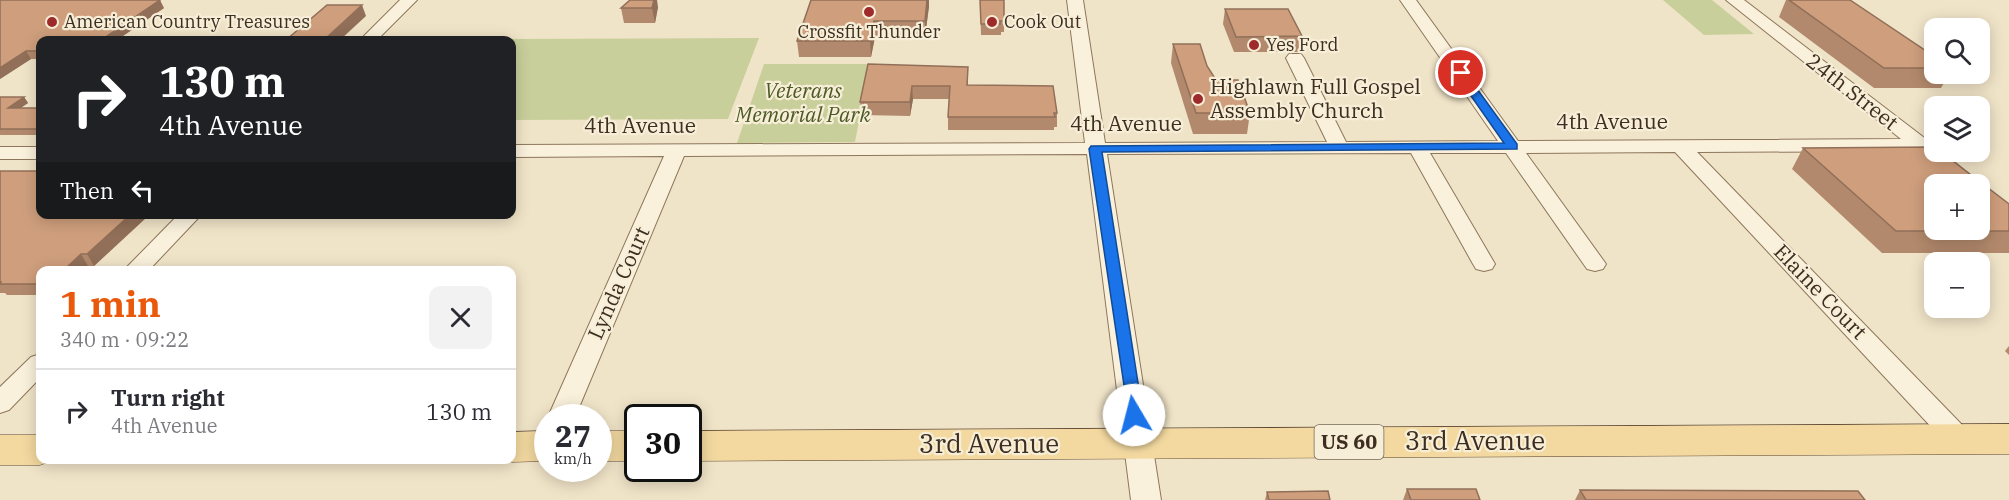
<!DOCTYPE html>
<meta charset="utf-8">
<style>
:root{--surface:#fff;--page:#f2f2f3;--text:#2b2b33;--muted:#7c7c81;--line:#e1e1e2;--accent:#ea580c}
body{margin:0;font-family:"IBM Plex Serif",serif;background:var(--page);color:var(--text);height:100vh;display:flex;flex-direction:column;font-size:22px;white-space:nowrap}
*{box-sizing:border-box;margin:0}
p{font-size:20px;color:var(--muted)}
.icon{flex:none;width:33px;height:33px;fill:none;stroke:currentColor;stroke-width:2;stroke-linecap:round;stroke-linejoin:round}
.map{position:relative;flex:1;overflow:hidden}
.side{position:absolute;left:36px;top:266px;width:480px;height:198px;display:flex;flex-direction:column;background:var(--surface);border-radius:12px;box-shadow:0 3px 15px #0003}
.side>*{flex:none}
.guide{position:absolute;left:36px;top:36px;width:480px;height:183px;border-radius:12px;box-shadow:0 3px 15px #0003;background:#202124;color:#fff;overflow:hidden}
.tools{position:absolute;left:1924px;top:18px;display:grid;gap:12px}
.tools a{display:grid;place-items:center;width:66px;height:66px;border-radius:12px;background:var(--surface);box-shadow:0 3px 15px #0003;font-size:30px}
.speed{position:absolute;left:534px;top:404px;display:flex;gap:12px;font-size:30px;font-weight:700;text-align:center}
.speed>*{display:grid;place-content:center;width:78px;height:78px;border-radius:50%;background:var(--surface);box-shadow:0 3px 15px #0003;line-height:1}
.speed small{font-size:15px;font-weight:400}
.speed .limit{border:3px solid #111;border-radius:9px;background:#fff;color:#111}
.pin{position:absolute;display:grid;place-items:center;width:51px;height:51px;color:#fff;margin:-26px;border:3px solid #fff;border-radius:50%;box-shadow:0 2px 6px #0007}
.me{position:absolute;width:66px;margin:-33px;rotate:352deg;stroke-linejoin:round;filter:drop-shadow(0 0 4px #0008)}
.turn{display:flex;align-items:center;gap:21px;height:126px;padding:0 24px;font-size:27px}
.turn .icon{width:78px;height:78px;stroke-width:2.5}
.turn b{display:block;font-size:42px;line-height:51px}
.then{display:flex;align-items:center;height:57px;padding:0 24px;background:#0003;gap:12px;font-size:22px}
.round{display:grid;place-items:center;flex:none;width:63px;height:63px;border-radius:12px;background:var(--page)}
.summary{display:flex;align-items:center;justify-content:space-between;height:102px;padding:0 24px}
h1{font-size:36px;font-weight:700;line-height:45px;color:var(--accent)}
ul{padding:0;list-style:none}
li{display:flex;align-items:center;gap:18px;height:84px;padding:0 24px;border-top:2px solid var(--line)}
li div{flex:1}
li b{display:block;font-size:22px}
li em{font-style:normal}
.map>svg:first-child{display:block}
</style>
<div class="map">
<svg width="2009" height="500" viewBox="0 0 2009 500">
<rect width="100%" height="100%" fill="#f0e4c8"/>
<g fill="#c9cf9b">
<polygon points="1663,0 1712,0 1754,34 1704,35"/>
<polygon points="759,38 728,119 512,120 512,40 502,40 503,39"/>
<polygon points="764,64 870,64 855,142 737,143"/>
</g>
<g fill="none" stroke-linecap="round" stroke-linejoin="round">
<defs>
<g id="street">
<polygon points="400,0 417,0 377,40 360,40"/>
<polygon points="1067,0 1083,0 1105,143 1327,142 1286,58 1289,54 1301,54 1304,58 1346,142 1498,141 1400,0 1416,0 1518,141 1901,139 1726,0 1744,0 1935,146 1935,152 1942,152 1981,184 1980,186 1959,184 1916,151 1697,152 1969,432 1973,439 1969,446 1959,449 1949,446 1675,152 1526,153 1606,264 1603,269 1595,271 1587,269 1506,153 1430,153 1495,264 1492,269 1484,271 1476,269 1473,264 1411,153 1107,154 1161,500 1131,500 1087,154 684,156 575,417 548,417 664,156 512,157 512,145 1085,143"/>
<rect x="0" y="147" width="40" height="12"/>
<polygon points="179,214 202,214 149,270 124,270"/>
<polygon points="40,354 40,378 9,410 0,413 0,387 31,357"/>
</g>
<g id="primary">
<polygon points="2009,424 2009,454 688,461 688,431"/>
<polygon points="548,431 548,461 512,462 502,459 512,459 512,432"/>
<rect x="598" y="431" width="40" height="30"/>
<polygon points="0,435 40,435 40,459 56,459 40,465 0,465"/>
</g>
</defs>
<use href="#street" stroke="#8d765c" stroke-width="2"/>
<use href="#primary" stroke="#5b4430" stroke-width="1"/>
<use href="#street" fill="#faf1dc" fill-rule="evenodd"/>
<use href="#primary" fill="#f3d9a0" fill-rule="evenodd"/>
</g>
<g fill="#b2896c">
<polygon points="0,0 164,8 117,40 40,40 40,59 31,59 0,79"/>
<polygon points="811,0 929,0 929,6 925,37 875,37 871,57 799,57 797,41"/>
<polygon points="980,0 1004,0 1004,32 1001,32 1001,35 981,35"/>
<polygon points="1786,0 1850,0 1935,57 1935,74 1949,74 1941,88 1874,88 1779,17"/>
<polygon points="658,7 655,23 624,23 621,8"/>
<polygon points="1225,9 1302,36 1299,52 1234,52 1223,24"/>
<polygon points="1173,44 1216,80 1250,113 1247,134 1193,134 1171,63"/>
<polygon points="968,67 968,85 1057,113 1057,127 1054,127 1054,130 948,130 948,117 949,99 913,99 910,116 862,115 860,102"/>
<polygon points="0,97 24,97 28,103 20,108 40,108 40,135 0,135"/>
<polygon points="1803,148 2009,231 2009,253 1882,253 1792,169"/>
<polygon points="0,171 148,216 94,266 88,266 83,270 40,270 40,295 7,295 5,293 0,293"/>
<polygon points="2009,346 2009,355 2005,351"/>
<polygon points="1407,489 1480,500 1403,500"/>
<polygon points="1580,490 1865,500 1575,500"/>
<polygon points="1267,492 1330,500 1265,500"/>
</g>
<g fill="#916f58">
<polygon points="160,0 164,8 117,40 101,40"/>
<polygon points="654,0 657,0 658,7 655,23 652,8"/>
<polygon points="927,0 929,0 929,6 925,37 925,21"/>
<polygon points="362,5 366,16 340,40 324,40"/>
<polygon points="874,21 875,37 871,57 870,41"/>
<polygon points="26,51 31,59 0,79 0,68"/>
<polygon points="912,86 913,99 910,116 910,102"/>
<polygon points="24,97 28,103 12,114 8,108"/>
<polygon points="131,214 147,214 148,216 94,266 87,254"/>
<polygon points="81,254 88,266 83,270 64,270"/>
</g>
<g fill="#cf9f7d" stroke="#916f58" stroke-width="1.5" fill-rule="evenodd">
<polygon points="0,0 160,0 101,40 40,40 40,51 26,51 0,68"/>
<polygon points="630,0 654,0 652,8 621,8"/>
<polygon points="811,0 927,0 925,21 874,21 870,41 797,41"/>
<polygon points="980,0 1004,0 1004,21 1000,21 1000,24 981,24"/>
<polygon points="1789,0 1850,0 1935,57 1935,68 1884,68"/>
<polygon points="327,5 362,5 324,40 286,40"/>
<polygon points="1225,9 1288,9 1302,36 1236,37"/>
<polygon points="1173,44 1200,44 1207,66 1216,80 1238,80 1250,113 1196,113"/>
<polygon points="868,64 968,67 967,85 1053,86 1057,113 1054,113 1055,117 948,117 950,86 912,86 910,102 860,102"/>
<polygon points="0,97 24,97 8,108 40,108 40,129 0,129"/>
<path d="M1935,147V152H1941L2009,204V231H1896L1803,148ZM1935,184H1980V230H1935Z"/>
<polygon points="0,171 40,171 40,214 131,214 87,254 81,254 64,270 40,270 40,284 0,284 1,282 0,282"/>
<polygon points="1407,489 1476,489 1480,500 1411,500"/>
<polygon points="1580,490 1858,491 1865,500 1586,500"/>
<polygon points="1328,491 1330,500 1269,500 1267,492"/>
</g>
<polygon fill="#1a73e8" stroke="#114b97" stroke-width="1.5" points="1461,70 1464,71 1517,144 1517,149 1102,152 1143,415 1140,419 1129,419 1089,149 1091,146 1504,143 1455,73"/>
<g fill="#9e2a2b" stroke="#f7eed8" stroke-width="2">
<circle cx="869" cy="12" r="6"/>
<circle cx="52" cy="22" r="6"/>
<circle cx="992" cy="22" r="6"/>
<circle cx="1254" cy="45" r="6"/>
<circle cx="1198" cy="99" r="6"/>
</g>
<g text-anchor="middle" stroke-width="4.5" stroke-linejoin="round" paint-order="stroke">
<g font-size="18" fill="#3d2e20" stroke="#f7eed8" text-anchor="start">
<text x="64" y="28">American Country Treasures</text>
<text x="1004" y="28">Cook Out</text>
<text x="869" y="38" text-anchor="middle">Crossfit Thunder</text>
<text x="1266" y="51">Yes Ford</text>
</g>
<rect fill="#f7eed8" stroke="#756857" stroke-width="1.5" x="1314.5" y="425" width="69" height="34" rx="4.5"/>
<g font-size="20" font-weight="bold" fill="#3d2e20">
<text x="1349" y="449">US 60</text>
</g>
<g font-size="21" fill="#3d2e20" stroke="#f7eed8" text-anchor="start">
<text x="1210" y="94">Highlawn Full Gospel<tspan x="1210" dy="24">Assembly Church</tspan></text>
</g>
<g font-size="21" font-style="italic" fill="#4d5a26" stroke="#f7eed8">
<text x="803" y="98">Veterans<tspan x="803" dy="24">Memorial Park</tspan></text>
</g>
<g font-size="21" fill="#3d2e20" stroke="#f7eed8">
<text transform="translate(1852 92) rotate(38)" y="7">24th Street</text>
<text x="1612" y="129">4th Avenue</text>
<text x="1126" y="131">4th Avenue</text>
<text x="640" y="133">4th Avenue</text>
<text transform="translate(619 283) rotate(-66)" y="7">Lynda Court</text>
<text transform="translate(1820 292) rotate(46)" y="7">Elaine Court</text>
</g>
<g font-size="26" fill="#3d2e20" stroke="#f7eed8">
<text x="1475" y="450">3rd Avenue</text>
<text x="989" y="453">3rd Avenue</text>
</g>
</g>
</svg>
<div class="tools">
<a><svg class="icon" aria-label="search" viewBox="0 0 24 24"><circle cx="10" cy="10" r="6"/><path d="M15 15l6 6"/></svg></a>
<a><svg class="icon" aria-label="layers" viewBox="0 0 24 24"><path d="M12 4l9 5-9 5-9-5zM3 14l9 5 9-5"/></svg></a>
<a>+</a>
<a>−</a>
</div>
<div class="speed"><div>27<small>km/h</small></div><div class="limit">30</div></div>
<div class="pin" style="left:1461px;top:73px;background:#d93025"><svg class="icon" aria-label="arrive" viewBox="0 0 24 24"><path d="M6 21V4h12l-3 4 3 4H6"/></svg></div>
<svg class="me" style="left:1134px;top:415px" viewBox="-20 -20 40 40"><circle r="19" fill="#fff"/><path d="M0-13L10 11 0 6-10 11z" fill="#1a73e8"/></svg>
<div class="guide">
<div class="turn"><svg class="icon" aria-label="right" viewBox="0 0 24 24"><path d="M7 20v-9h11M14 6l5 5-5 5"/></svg><div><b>130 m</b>4th Avenue</div></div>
<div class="then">Then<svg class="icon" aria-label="left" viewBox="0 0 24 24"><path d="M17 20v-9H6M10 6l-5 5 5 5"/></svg></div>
</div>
<section class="side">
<div class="summary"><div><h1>1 min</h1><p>340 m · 09:22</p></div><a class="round"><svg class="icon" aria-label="close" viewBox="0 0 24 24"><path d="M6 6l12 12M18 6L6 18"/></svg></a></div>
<ul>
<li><svg class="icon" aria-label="right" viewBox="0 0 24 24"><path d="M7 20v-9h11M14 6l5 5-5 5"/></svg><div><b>Turn right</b><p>4th Avenue</p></div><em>130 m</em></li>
</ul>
</section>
</div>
